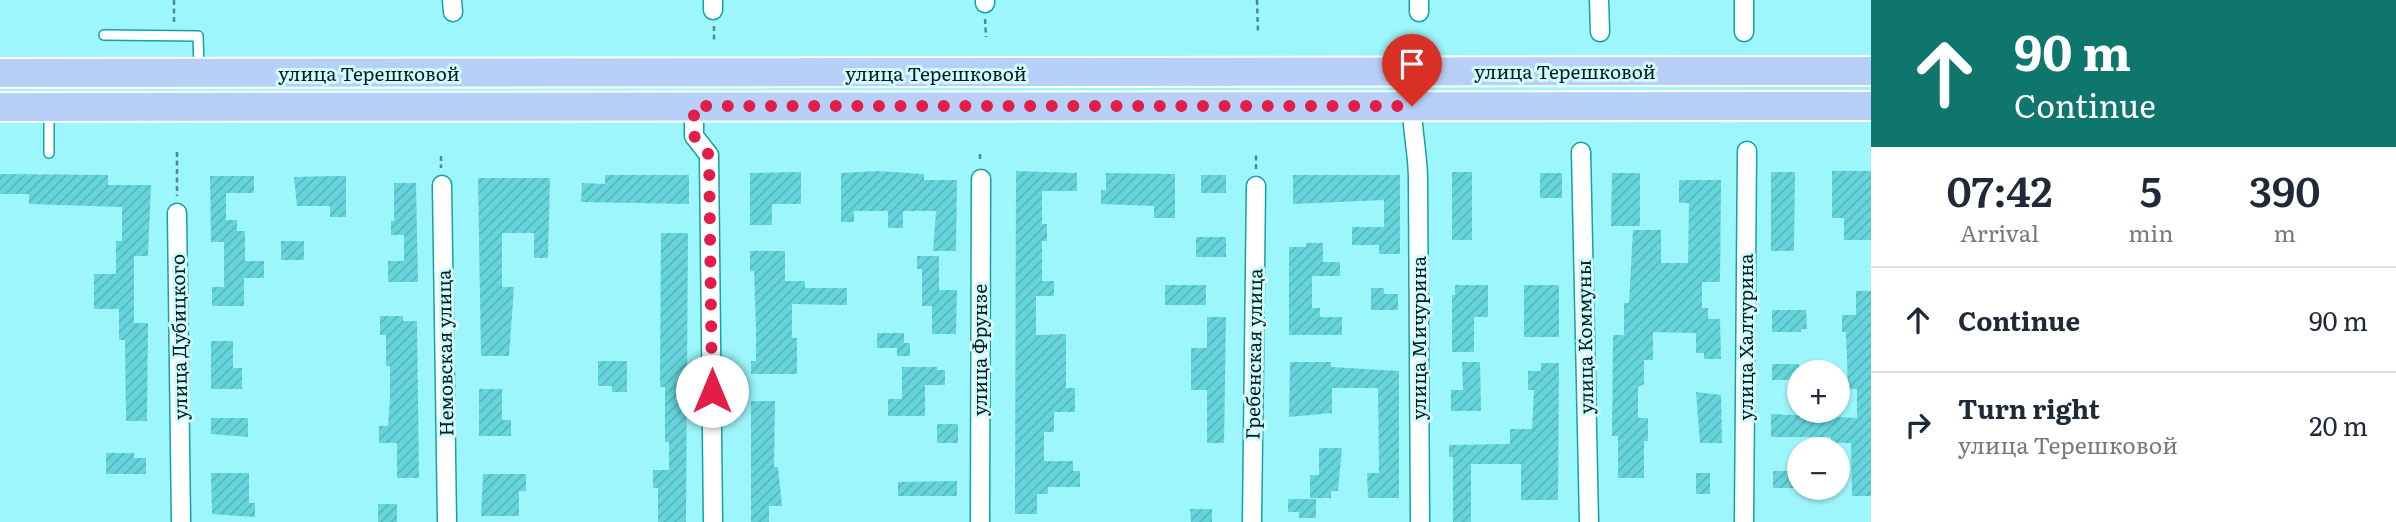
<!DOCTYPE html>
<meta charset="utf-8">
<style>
:root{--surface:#fff;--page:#f6f6f7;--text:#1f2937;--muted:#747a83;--line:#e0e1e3}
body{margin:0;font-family:Literata,serif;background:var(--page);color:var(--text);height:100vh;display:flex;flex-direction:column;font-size:26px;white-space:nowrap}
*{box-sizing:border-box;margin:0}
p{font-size:23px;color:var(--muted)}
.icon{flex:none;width:38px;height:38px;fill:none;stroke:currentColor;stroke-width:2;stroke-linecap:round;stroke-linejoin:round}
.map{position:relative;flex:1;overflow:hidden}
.details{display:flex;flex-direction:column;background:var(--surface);width:525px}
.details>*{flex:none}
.guide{background:#0f766e;color:#fff;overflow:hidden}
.buttons{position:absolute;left:1787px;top:360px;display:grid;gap:14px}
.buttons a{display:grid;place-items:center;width:63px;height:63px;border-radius:50%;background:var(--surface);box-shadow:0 2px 5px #0004;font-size:35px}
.pin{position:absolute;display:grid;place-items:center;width:60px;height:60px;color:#fff;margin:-72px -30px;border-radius:50% 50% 50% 0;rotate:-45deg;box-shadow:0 0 7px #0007}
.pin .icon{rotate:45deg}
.me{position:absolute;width:77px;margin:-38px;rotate:0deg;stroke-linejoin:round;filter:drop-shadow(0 0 5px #0008)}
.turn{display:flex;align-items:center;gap:24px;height:147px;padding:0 28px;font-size:32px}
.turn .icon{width:91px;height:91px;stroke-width:2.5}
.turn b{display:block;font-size:49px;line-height:60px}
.eta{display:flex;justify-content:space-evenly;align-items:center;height:119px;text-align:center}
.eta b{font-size:42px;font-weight:600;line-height:49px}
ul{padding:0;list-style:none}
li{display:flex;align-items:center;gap:21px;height:105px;padding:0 28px;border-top:2px solid var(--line)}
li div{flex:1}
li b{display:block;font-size:26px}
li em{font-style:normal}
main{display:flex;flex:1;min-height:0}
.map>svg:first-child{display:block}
</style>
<main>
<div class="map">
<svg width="1871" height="522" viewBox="0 0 1871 522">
<defs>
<pattern id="building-hatch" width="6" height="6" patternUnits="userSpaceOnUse" patternTransform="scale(1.75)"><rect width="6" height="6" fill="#65d5db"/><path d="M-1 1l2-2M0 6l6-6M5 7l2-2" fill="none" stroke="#56b6bc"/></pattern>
</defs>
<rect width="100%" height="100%" fill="#9df6fc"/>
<g fill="url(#building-hatch)">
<polygon points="877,171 924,174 924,180 957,180 956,251 933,251 936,211 903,211 903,228 888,228 888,211 854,211 854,222 841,222 841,173"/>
<polygon points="1016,171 1077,173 1077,191 1042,191 1042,224 1047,224 1047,241 1042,241 1042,281 1054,281 1054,296 1036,296 1036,335 1066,334 1066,388 1075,388 1075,412 1054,412 1054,432 1044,432 1044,461 1073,461 1073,471 1080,471 1080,487 1048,487 1048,494 1037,494 1037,514 1015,514"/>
<polygon points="1832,171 1871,171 1871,240 1844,240 1844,218 1832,218"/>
<polygon points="801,172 801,204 772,204 772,225 750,225 750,173"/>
<rect x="1452" y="172" width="20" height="68"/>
<polygon points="1771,172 1795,172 1794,251 1771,251"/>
<polygon points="1106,173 1175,174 1175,218 1154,218 1154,206 1101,204 1101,190 1106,190"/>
<rect x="1540" y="173" width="22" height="25"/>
<polygon points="1612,173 1640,173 1640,226 1611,226"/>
<polygon points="0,174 108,175 108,185 151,185 148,256 134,256 134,323 148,323 147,421 126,421 125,340 119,340 119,309 94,309 94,274 116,274 116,241 122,241 122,207 29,204 29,194 0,194"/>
<polygon points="605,175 689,175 689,204 581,202 582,183 605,184"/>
<rect x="1201" y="175" width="25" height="18"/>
<polygon points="1293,175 1400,175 1400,254 1379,254 1379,245 1352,245 1352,227 1384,227 1384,200 1293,204"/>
<polygon points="210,176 254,176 254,193 226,193 226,220 237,220 237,231 245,231 245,261 264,261 264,278 244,278 244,306 212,306 212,287 224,287 224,242 211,242"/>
<polygon points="330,176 346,176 346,217 330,217 330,206 297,206 294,177"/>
<polygon points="478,178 550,178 548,258 534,258 534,233 502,233 502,287 514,287 509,356 481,356"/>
<polygon points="1679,180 1721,180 1720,282 1702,282 1702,308 1708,308 1708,319 1720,319 1721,359 1704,359 1704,353 1696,353 1696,333 1653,332 1653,360 1644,360 1644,384 1638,387 1638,418 1648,418 1648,441 1644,441 1644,478 1618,478 1618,436 1612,436 1613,335 1624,335 1624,303 1629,303 1633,230 1661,230 1661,263 1688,263 1689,203 1679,203"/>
<polygon points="394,183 416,183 418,282 388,282 388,261 404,261 404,235 391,235 391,221 394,221"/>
<polygon points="661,233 688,233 686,522 658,522 658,488 653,488 653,470 669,470 669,442 665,442 665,387 660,387"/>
<rect x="1196" y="237" width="30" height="20"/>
<rect x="281" y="241" width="23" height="19"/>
<polygon points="1306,243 1323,243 1323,262 1340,262 1340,276 1312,276 1312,308 1320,308 1320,317 1342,317 1342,335 1289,335 1289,247 1306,247"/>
<polygon points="750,251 785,251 785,281 805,281 805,288 847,288 847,305 792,304 792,338 797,338 797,374 751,374 751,361 756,361 756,327 754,271 750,271"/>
<polygon points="917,256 939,256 939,290 957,290 956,334 932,334 932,306 922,306 922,269 917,269"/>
<rect x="1165" y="285" width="41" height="20"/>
<polygon points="1455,285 1488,285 1488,317 1474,317 1474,352 1452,352 1452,295 1455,295"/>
<rect x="1524" y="285" width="35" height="52"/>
<polygon points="1371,288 1384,288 1384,294 1398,294 1398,310 1371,310"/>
<polygon points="1856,291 1871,291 1871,496 1852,496 1851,443 1831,443 1831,437 1771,437 1771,414 1857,418 1857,389 1848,389 1846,332 1842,332 1842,315 1856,315"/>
<polygon points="1772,310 1806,310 1807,329 1801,329 1801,332 1772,332"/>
<polygon points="380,316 403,316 403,321 417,321 419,478 397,478 397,443 379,443 379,426 388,426 390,398 390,366 386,366 386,335 380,335"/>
<polygon points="1207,317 1226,317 1224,443 1207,443 1207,390 1191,390 1191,348 1207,348"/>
<polygon points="877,333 904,333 904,343 910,343 910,356 897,356 897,348 877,348"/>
<polygon points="211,341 233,341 233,368 242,368 242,389 211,389"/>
<polygon points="598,361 627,361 627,392 612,392 612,386 598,386"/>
<polygon points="1290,362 1331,362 1331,367 1399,371 1399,498 1368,498 1367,473 1379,473 1378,388 1332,388 1332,413 1289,417"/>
<polygon points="1462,362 1480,362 1481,411 1451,411 1451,390 1463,390"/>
<polygon points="1541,363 1559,363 1558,500 1521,500 1521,464 1471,464 1471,522 1453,522 1453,457 1449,457 1449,445 1510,444 1510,429 1532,429 1534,390 1528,390 1528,371 1541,371"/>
<rect x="1772" y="364" width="27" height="16"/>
<polygon points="902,367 937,367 937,370 945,370 945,385 925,385 925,416 888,416 888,399 902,399"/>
<polygon points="479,389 502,389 502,420 511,420 511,436 479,436"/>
<polygon points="1696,392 1721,395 1722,443 1700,443"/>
<polygon points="751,401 775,401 774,467 778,467 782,506 769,506 769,522 751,522"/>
<polygon points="211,418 248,418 248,437 211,434"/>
<rect x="937" y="424" width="21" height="19"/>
<polygon points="1319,448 1342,448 1338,491 1331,491 1331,498 1310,498 1310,475 1319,475"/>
<polygon points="106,453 134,453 134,458 146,458 146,474 106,474"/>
<rect x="1773" y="471" width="26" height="17"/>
<polygon points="211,473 249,473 249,503 255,503 255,517 212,514"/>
<rect x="1696" y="473" width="14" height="21"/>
<polygon points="483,474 526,474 526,491 519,491 519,516 481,516"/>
<polygon points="957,481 957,496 898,496 898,482"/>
<polygon points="1288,499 1316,499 1316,518 1299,518 1299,512 1288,512"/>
<rect x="378" y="504" width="19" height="18"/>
<polygon points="1190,509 1212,509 1212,522 1191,522"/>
</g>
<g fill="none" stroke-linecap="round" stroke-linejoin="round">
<defs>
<g id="service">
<polyline points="104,35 198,36 199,69"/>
<polyline points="49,112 49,153"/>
</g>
<g id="minor">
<polyline points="452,0 453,12"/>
<polyline points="713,0 713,10"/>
<polyline points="1419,0 1419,12"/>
<polyline points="1599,0 1600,32"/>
<polyline points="1744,0 1744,32"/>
<polyline points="985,3 985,0"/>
<polyline points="694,106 694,136 709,155 713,522"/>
<path d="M1412,106C1412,131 1418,154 1418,179L1420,522"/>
<polyline points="1581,152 1589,522"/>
<polyline points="442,185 447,522"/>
<polyline points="177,213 181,522"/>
<polyline points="980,522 981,179"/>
<polyline points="1252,522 1256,186"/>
<polyline points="1744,522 1747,151"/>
</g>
<g id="primary">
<polyline points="0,73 1871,71"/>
<polyline points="0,107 1871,106"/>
</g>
</defs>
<use href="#service" stroke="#13a2a9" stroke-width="12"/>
<use href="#minor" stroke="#13a2a9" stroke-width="21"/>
<use href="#primary" stroke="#fff" stroke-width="32"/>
<g stroke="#518a8e" stroke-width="2.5" stroke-dasharray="5 3.5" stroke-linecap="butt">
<polyline points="174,0 174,22"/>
<polyline points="1257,0 1258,34"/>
<polyline points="985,19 986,37"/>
<polyline points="714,26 714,40"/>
<polyline points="177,152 177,196"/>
<polyline points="980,154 980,161"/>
<polyline points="441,156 441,168"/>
<polyline points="1256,169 1256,154"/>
</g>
<use href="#service" stroke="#fff" stroke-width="9"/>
<use href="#minor" stroke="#fff" stroke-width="18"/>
<use href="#primary" stroke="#b8d0f7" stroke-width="28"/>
</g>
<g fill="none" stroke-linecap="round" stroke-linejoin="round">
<polyline stroke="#e11d48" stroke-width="12" stroke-dasharray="0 21.6" points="712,391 709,155 694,136 694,106 1412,106"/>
</g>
<g text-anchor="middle" stroke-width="6" stroke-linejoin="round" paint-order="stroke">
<g font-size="19" fill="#041e20" stroke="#d1fbfd">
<text x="1565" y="79">улица Терешковой</text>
<text x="369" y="81">улица Терешковой</text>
<text x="936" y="81">улица Терешковой</text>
<text transform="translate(179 337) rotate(-91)" y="7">улица Дубицкого</text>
<text transform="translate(1585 337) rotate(-91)" y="7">улица Коммуны</text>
<text transform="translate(1746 337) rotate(-90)" y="7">улица Халтурина</text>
<text transform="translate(1419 338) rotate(-90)" y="7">улица Мичурина</text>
<text transform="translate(980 350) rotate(-90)" y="7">улица Фрунзе</text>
<text transform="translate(445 353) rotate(-91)" y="7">Немовская улица</text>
<text transform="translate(1254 354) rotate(-89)" y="7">Гребенская улица</text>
</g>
</g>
</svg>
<div class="buttons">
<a>+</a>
<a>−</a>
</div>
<div class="pin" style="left:1412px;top:106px;background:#d93025"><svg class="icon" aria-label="arrive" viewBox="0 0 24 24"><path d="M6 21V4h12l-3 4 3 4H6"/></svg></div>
<svg class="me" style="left:712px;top:391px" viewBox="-20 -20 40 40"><circle r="19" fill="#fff"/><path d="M0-13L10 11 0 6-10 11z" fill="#e11d48"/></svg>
</div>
<section class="details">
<div class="guide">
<div class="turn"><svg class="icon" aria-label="ahead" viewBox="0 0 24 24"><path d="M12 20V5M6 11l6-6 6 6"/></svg><div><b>90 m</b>Continue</div></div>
</div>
<div class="eta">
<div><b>07:42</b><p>Arrival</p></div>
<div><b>5</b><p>min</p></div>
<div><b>390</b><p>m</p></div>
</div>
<ul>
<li><svg class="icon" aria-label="ahead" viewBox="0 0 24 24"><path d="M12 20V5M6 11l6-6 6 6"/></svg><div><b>Continue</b></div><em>90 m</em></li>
<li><svg class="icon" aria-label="right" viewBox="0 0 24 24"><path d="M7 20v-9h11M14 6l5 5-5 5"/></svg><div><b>Turn right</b><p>улица Терешковой</p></div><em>20 m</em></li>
</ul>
</section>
</main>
